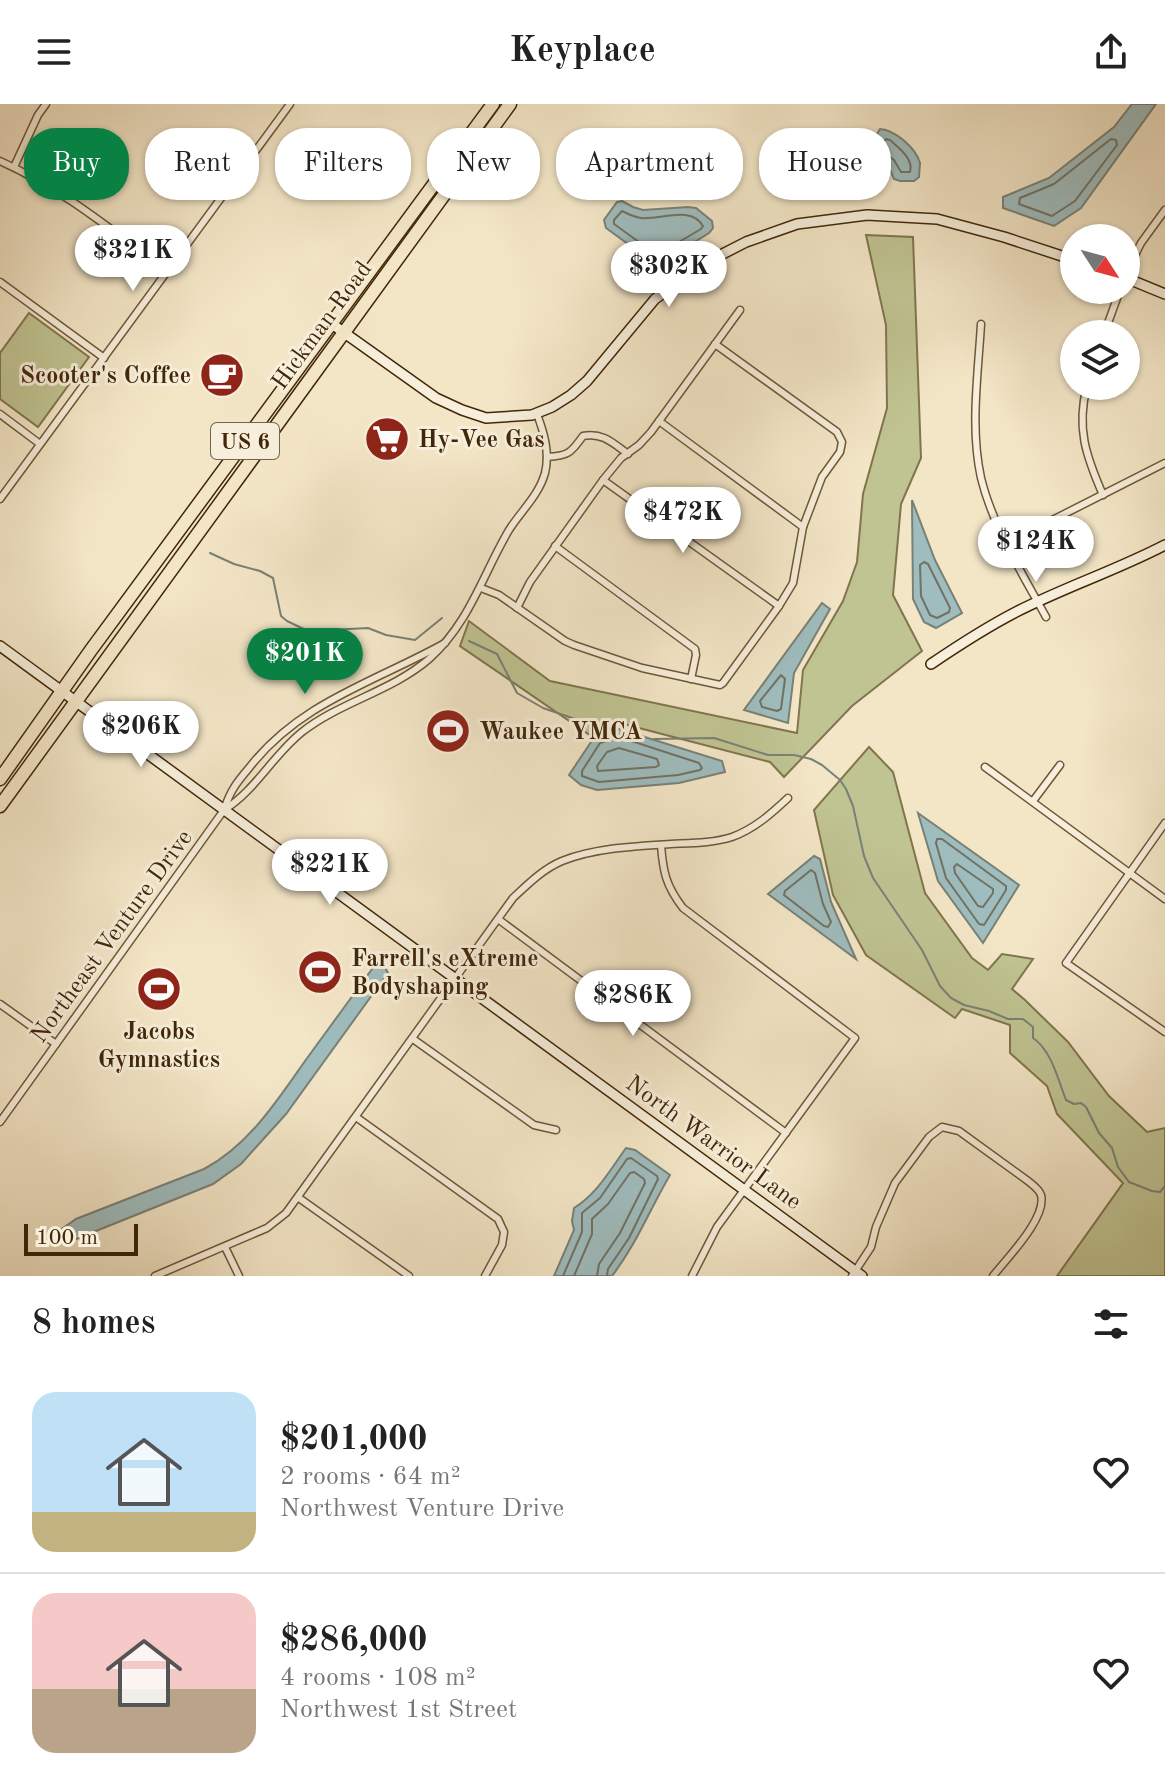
<!DOCTYPE html>
<html lang="en">
<head>
<meta charset="utf-8">
<style>
	:root { --surface:#fff; --page:#f2f2f2; --text:#222; --muted:#767676; --line:#e0e0e0; --accent:#0b8043 }
	body { margin:0; font-family:"Old Standard TT",serif; background:var(--page); color:var(--text); height:100vh; display:flex; flex-direction:column; font-size:30px; white-space:nowrap }
	* { box-sizing:border-box; margin:0 }
	p { font-size:26px; color:var(--muted) }
	.icon { flex:none; width:44px; height:44px; fill:none; stroke:currentColor; stroke-width:2; stroke-linecap:round; stroke-linejoin:round }
	.map { position:relative; height:1172px; overflow:hidden }
	.side { display:flex; flex-direction:column; background:var(--surface); flex:1 }
	.side>* { flex:none }
	.hud { position:absolute; left:24px; top:24px; width:1118px; height:72px; display:flex; gap:16px }
	.needle { width:52px; rotate:126deg }
	.buttons { position:absolute; left:1060px; top:120px; display:grid; gap:16px }
	.buttons a { display:grid; place-items:center; width:80px; height:80px; border-radius:50%; background:var(--surface); box-shadow:0 2px 6px #0004; font-size:40px }
	.scale { position:absolute; left:24px; bottom:20px; width:114px; box-sizing:border-box; padding-left:8px; border:4px solid #412709; border-top:0; font-size:22px; line-height:28px; white-space:nowrap; color:#412709; -webkit-text-stroke:6px #f7efdb; paint-order:stroke }
	.price { position:absolute; translate:-50% -68px; padding:0 18px; border-radius:28px; background:#fff; color:#222; font-size:26px; line-height:52px; filter:drop-shadow(0 2px 4px #0008) }
	.price::after { content:''; position:absolute; left:50%; top:48px; width:24px; height:18px; margin-left:-12px; background:inherit; clip-path:polygon(0 0,100% 0,50% 100%) }
	.price.current { background:var(--accent); color:#fff }
	ul { padding:0; list-style:none }
	li { display:flex; align-items:center; gap:24px; height:200px; padding:0 32px }
	li+li { border-top:2px solid var(--line) }
	li span { display:grid; place-items:center; flex:none; width:224px; height:160px; border-radius:24px; color:#555 }
	li>.icon { margin-inline-start:auto }
	span .icon { width:96px; height:96px; fill:#fffc; stroke-width:1 }
	li b { font-size:34px }
	h2 { display:flex; justify-content:space-between; align-items:center; height:96px; padding:0 32px; font-size:34px }
	.tag { padding:0 28px; border-radius:32px; background:var(--surface); box-shadow:0 2px 6px #0004; font-size:28px; line-height:72px }
	.tag.current { background:var(--accent); color:#fff }
	header { display:flex; justify-content:space-between; align-items:center; height:104px; padding:0 32px; background:var(--surface); font-size:36px; font-weight:600 }
	.map>svg:first-child { display:block }
	.green { fill:#c0c392; stroke:#80754e; stroke-width:2 }
	.water { fill:#9fbdbf; stroke:#798176; stroke-width:2 }
	.lines { fill:none; stroke-linecap:round; stroke-linejoin:round }
	.shore { stroke:#707264; stroke-width:2 }
	.stream { stroke:#798176; stroke-width:2 }
	.street-casing { stroke:#6e5738; stroke-width:9 }
	.secondary-casing { stroke:#412709; stroke-width:12 }
	.highway-casing { stroke:#412709; stroke-width:15 }
	.street { stroke:#f7efdb; stroke-width:6 }
	.secondary { stroke:#f7efdb; stroke-width:9 }
	.highway { stroke:#f3e6c7; stroke-width:12 }
	.labels { text-anchor:middle; stroke-width:6; stroke-linejoin:round; paint-order:stroke }
	.shield { fill:#f7efdb; stroke:#786348; stroke-width:2 }
	.shield-label { font-size:22px; font-weight:bold; fill:#412709 }
	.street-label { font-size:24px; fill:#412709; stroke:#f7efdb }
	.poi-label { font-size:24px; font-weight:bold; fill:#412709; stroke:#f7efdb; text-anchor:start }
</style>
</head>
<body>
<header><svg class="icon" aria-label="menu" viewBox="0 0 24 24"><path d="M4 6h16M4 12h16M4 18h16"/></svg>Keyplace<svg class="icon" aria-label="share" viewBox="0 0 24 24"><path d="M12 15V3M7 8l5-5 5 5M5 13v7h14v-7"/></svg></header>
<div class="map">
<svg width="1165" height="1172" viewBox="0 0 1165 1172">
	<rect width="100%" height="100%" fill="#f3e6c7"/>
	<filter id="stains"><feTurbulence type="fractalNoise" baseFrequency=".0025" numOctaves="4"/><feColorMatrix values="0 0 0 0 .2 0 0 0 0 .09 0 0 0 0 .02 0 0 0 .5 -.17"/></filter>
	<radialGradient id="worn" r=".72"><stop offset=".6" stop-color="#630" stop-opacity="0"/><stop offset="1" stop-color="#630" stop-opacity=".3"/></radialGradient>
	<g class="green">
		<path d="M866,131l47,2 8,221 -20,46 -8,91 29,56 -70,55 -68,71 -14,-15 -162,-42 -14,18 -134,-92 9,-25 81,60 247,52 6,-63 40,-69 14,-39 6,-68 24,-86 -1,-83z"/>
		<path d="M29,209l60,44 -51,70 -38,-28v-46z"/>
		<path d="M869,643l24,25 32,121 47,65 16,12 14,-16 31,5 -21,30 13,11 43,42 41,54 38,36 18,-4v148h-108l66,-93 -66,-69 -10,-28 -37,-33v-28l-48,-16 -7,9 -89,-63 -33,-60 -19,-85z"/>
	</g>
	<g class="water">
		<path d="M1132,0h24l-75,104 -27,18 -51,-18v-11l46,-19 65,-51z"/>
		<path d="M880,25c15,1 36,19 40,34 0,1 -1,13 -1,14l-5,4h-14l-6,-2 -6,-14 -8,-5 -6,-21z"/>
		<path d="M622,97l11,6 10,3 45,-3 8,1 16,13 1,7 -4,5 -48,30h-7l-48,-35 -2,-8 13,-18z"/>
		<path d="M912,396l23,60 27,53 -26,15 -12,-6 -11,-23z"/>
		<path d="M822,499l8,6 -36,64 -6,50 -44,-13z"/>
		<path d="M619,625l103,32 3,11 -46,11 -82,7 -16,-5 -12,-10 26,-39z"/>
		<path d="M918,709l101,72 -36,58 -45,-62z"/>
		<path d="M814,752l6,3 11,43 25,57 -88,-65z"/>
		<path d="M378,859l5,1 5,9 -102,141 -45,50 -28,20 -137,55c-9,3 -17,3 -17,-8l17,-12 128,-50c44,-23 73,-68 101,-108 23,-32 47,-64 70,-96z"/>
		<path d="M626,1044l9,2 35,25c-20,34 -34,70 -58,101h-58l20,-46 -2,-9 2,-13c23,-14 36,-38 52,-60z"/>
	</g>
	<g class="lines">
		<g class="shore">
			<path d="M886,35l4,1c9,8 24,19 20,32h-9l-7,-12 -8,-6 -3,-11z"/>
			<path d="M1111,35l5,1 1,5 -42,56 -23,15 -33,-12 1,-6 34,-14z"/>
			<path d="M622,107c6,3 12,6 19,7 20,2 50,-13 62,8l-2,3 -44,26 -43,-31v-4z"/>
			<path d="M924,458l4,2 22,44 -1,4 -12,6 -7,-3 -9,-19 -1,-31z"/>
			<path d="M781,571l4,4 -4,30 -4,2 -15,-4 -2,-6z"/>
			<path d="M619,633l80,26 3,5 -2,2 -22,5 -79,7 -17,-6v-5l18,-28z"/>
			<path d="M619,644l38,11 2,6 -3,2 -58,4 -1,-5 10,-14z"/>
			<path d="M937,735h5l64,47v4l-22,35 -5,-1 -33,-46 -10,-35z"/>
			<path d="M957,760l36,25v4l-10,14 -5,-1 -23,-33 -1,-6z"/>
			<path d="M811,766l4,3 8,31 8,18 -3,5 -4,-1 -40,-31 1,-4z"/>
			<path d="M563,1172l19,-44v-19l18,-15 27,-39 4,-1 26,18 1,3 -29,59 -21,31 -1,7"/>
			<path d="M574,1172l18,-42v-15l16,-15 22,-31 4,-1 10,7 1,4 -25,50 -21,31 -2,12"/>
		</g>
		<g class="stream">
			<path d="M210,449l24,11 26,7 13,7 8,38 6,5 25,12 18,-3 38,-2 18,7 29,5 27,-22"/>
			<path d="M469,537l28,13 20,39 26,15 32,11 18,3 20,9"/>
			<path d="M654,635l60,-1 54,17h26l17,4 11,6 18,15 6,9 7,17 11,50 9,22 49,72 18,36 11,12 13,7 25,6 19,8h15l10,8v11c19,13 25,42 33,62l8,4 7,-1 5,4 13,26 13,15 6,19 11,15 23,9 8,1 5,-6"/>
		</g>
		<g class="street-casing">
			<g id="street">
				<path d="M0,57c61,27 114,71 167,110"/>
				<path d="M14,63l24,-52 8,-11"/>
				<path d="M1126,169l15,-30 24,-33"/>
				<path d="M0,178l104,76"/>
				<path d="M981,220c-3,51 -11,104 0,154 12,49 41,95 65,139"/>
				<path d="M1104,230l16,-44"/>
				<path d="M1087,282c-11,42 -1,70 16,109"/>
				<path d="M0,310l40,30"/>
				<path d="M659,317l144,106"/>
				<path d="M547,353c21,-1 24,-4 36,-21 19,-4 30,7 45,18"/>
				<path d="M603,376l176,126"/>
				<path d="M0,395l290,-395"/>
				<path d="M1007,439l158,-80"/>
				<path d="M555,442l140,103 1,6 -5,24"/>
				<path d="M481,484l18,7 66,46 9,4 68,23 78,17 3,-2 56,-77 14,-23 10,-56 19,-50 18,-25 2,-10 -5,-10 -122,-88"/>
				<path d="M517,504l13,-26 73,-102 18,-22 18,-13 12,-13 89,-122"/>
				<path d="M985,663l180,132"/>
				<path d="M1033,697l27,-36"/>
				<path d="M224,706c31,-19 49,-55 78,-78 38,-30 90,-41 127,-73 40,-35 54,-85 80,-129 12,-19 30,-35 36,-57 5,-21 -1,-40 -8,-59"/>
				<path d="M1165,719l-99,140 99,69"/>
				<path d="M661,741c2,27 5,41 22,63l172,130 -138,189 -25,49"/>
				<path d="M498,815l288,214"/>
				<path d="M0,900l56,40"/>
				<path d="M413,935l121,86 22,5"/>
				<path d="M356,1013l142,102 6,13 -2,13 -17,31"/>
				<path d="M0,1018l224,-312c6,-19 13,-28 25,-42 51,-66 126,-86 196,-125"/>
				<path d="M299,1094l110,78"/>
				<path d="M225,1143l14,29"/>
				<path d="M155,1172l112,-48 19,-15 227,-315c15,-14 30,-29 49,-37 33,-13 74,-15 109,-17 21,-1 42,-1 61,-7 22,-8 39,-23 56,-39"/>
				<path d="M852,1172l19,-29 5,-20 19,-44 34,-46 13,-10 17,4 69,50c5,4 11,8 13,14 6,23 -34,63 -48,81"/>
			</g>
		</g>
		<g class="secondary-casing">
			<g id="secondary">
				<path d="M1126,174l39,16"/>
				<path d="M332,220l104,74 26,12 24,8 46,-3 20,-8 19,-12 16,-14 68,-82 48,-35 43,-22 51,-18 70,-9 70,4 67,18 70,23"/>
				<path d="M0,542l862,630"/>
				<path d="M931,560c28,-19 56,-37 85,-52 49,-25 101,-42 149,-67"/>
			</g>
		</g>
		<g class="highway-casing">
			<g id="highway">
				<path d="M0,675l91,-129 402,-546"/>
				<path d="M0,702l510,-702"/>
			</g>
		</g>
		<use href="#street" class="street"/>
		<use href="#secondary" class="secondary"/>
		<use href="#highway" class="highway"/>
	</g>
	<defs>
		<g id="cafe-disc" transform="scale(2.3)"><circle r="9.5" fill="#8f2418" stroke="#f7efdb"/><path d="M-5.5-4.5H6V0H3Q3 3.5 0 3.5H-2.5Q-5.5 3.5-5.5 0ZM3-3.2v2h1.7v-2ZM-6 4.5H4V6H-6Z" fill="#fff"/></g>
		<g id="supermarket-disc" transform="scale(2.3)"><circle r="9.5" fill="#8f2418" stroke="#f7efdb"/><path d="M-6-5.5h2.5l.6 2H6L4.5 2H-2.5L-4.4-4H-6ZM-1.5 3.2a1.3 1.3 0 1 0 .1 0ZM3 3.2a1.3 1.3 0 1 0 .1 0Z" fill="#fff"/></g>
		<g id="stadium-disc" transform="scale(2.3)"><circle r="9.5" fill="#8f2418" stroke="#f7efdb"/><path d="M0-5a6.5 5 0 1 0 0 10a6.5 5 0 1 0 0-10ZM-3.5-1.8h7v3.6h-7Z" fill="#fff"/></g>
	</defs>
	<g fill-rule="evenodd">
		<use href="#cafe-disc" x="222" y="271"/>
		<use href="#supermarket-disc" x="387" y="335"/>
		<use href="#stadium-disc" x="448" y="627"/>
		<use href="#stadium-disc" x="320" y="868"/>
		<use href="#stadium-disc" x="159" y="885"/>
	</g>
	<g class="labels">
		<rect class="shield" x="211" y="319" width="68" height="36" rx="6"/>
		<g class="shield-label">
			<text x="245" y="345">US 6</text>
		</g>
		<g class="street-label">
			<text transform="translate(321 221) rotate(-54)" y="8">Hickman Road</text>
			<text transform="translate(111 832) rotate(-54)" y="8">Northeast Venture Drive</text>
			<text transform="translate(714 1038) rotate(36)" y="8">North Warrior Lane</text>
		</g>
		<g class="poi-label">
			<text x="191" y="279" text-anchor="end">Scooter's Coffee</text>
			<text x="418" y="343">Hy-Vee Gas</text>
			<text x="479" y="635">Waukee YMCA</text>
			<text x="351" y="862">Farrell's eXtreme<tspan x="351" dy="28">Bodyshaping</tspan></text>
			<text x="159" y="935" text-anchor="middle">Jacobs<tspan x="159" dy="28">Gymnastics</tspan></text>
		</g>
	</g>
	<rect width="100%" height="100%" filter="url(#stains)"/>
	<rect width="100%" height="100%" fill="url(#worn)"/>
</svg>
<div class="buttons">
<a><svg class="needle" viewBox="-14 -14 28 28"><path d="M0-13l5 13h-10z" fill="#e53935"/><path d="M0 13l5-13h-10z" fill="#767676"/></svg></a>
<a><svg class="icon" aria-label="layers" viewBox="0 0 24 24"><path d="M12 4l9 5-9 5-9-5zM3 14l9 5 9-5"/></svg></a>
</div>
<div class="scale">100 m</div>
<b class="price" style="left:133px;top:189px">$321K</b>
<b class="price" style="left:669px;top:205px">$302K</b>
<b class="price" style="left:683px;top:451px">$472K</b>
<b class="price" style="left:1036px;top:480px">$124K</b>
<b class="price current" style="left:305px;top:592px">$201K</b>
<b class="price" style="left:141px;top:665px">$206K</b>
<b class="price" style="left:330px;top:803px">$221K</b>
<b class="price" style="left:633px;top:934px">$286K</b>
<div class="hud">
<a class="tag current">Buy</a>
<a class="tag">Rent</a>
<a class="tag">Filters</a>
<a class="tag">New</a>
<a class="tag">Apartment</a>
<a class="tag">House</a>
</div>
</div>
<section class="side">
<h2>8 homes<svg class="icon" aria-label="filters" viewBox="0 0 24 24"><path d="M4 7h16M4 17h16"/><circle cx="9" cy="7" r="2"/><circle cx="15" cy="17" r="2"/></svg></h2>
<ul>
<li><span style="background:linear-gradient(#bfe0f5 75%,#c2b280 0)"><svg class="icon" aria-label="home" viewBox="0 0 24 24"><path d="M3 11l9-7 9 7M6 9v11h12V9"/></svg></span><div><b>$201,000</b><p>2 rooms · 64 m²</p><p>Northwest Venture Drive</p></div><svg class="icon" aria-label="heart" viewBox="0 0 24 24"><path d="M12 20l-8-8c-3-5 5-10 8-4 3-6 11-1 8 4z"/></svg></li>
<li><span style="background:linear-gradient(#f6c9c9 60%,#b9a48a 0)"><svg class="icon" aria-label="home" viewBox="0 0 24 24"><path d="M3 11l9-7 9 7M6 9v11h12V9"/></svg></span><div><b>$286,000</b><p>4 rooms · 108 m²</p><p>Northwest 1st Street</p></div><svg class="icon" aria-label="heart" viewBox="0 0 24 24"><path d="M12 20l-8-8c-3-5 5-10 8-4 3-6 11-1 8 4z"/></svg></li>
</ul>
</section>
</body>
</html>
